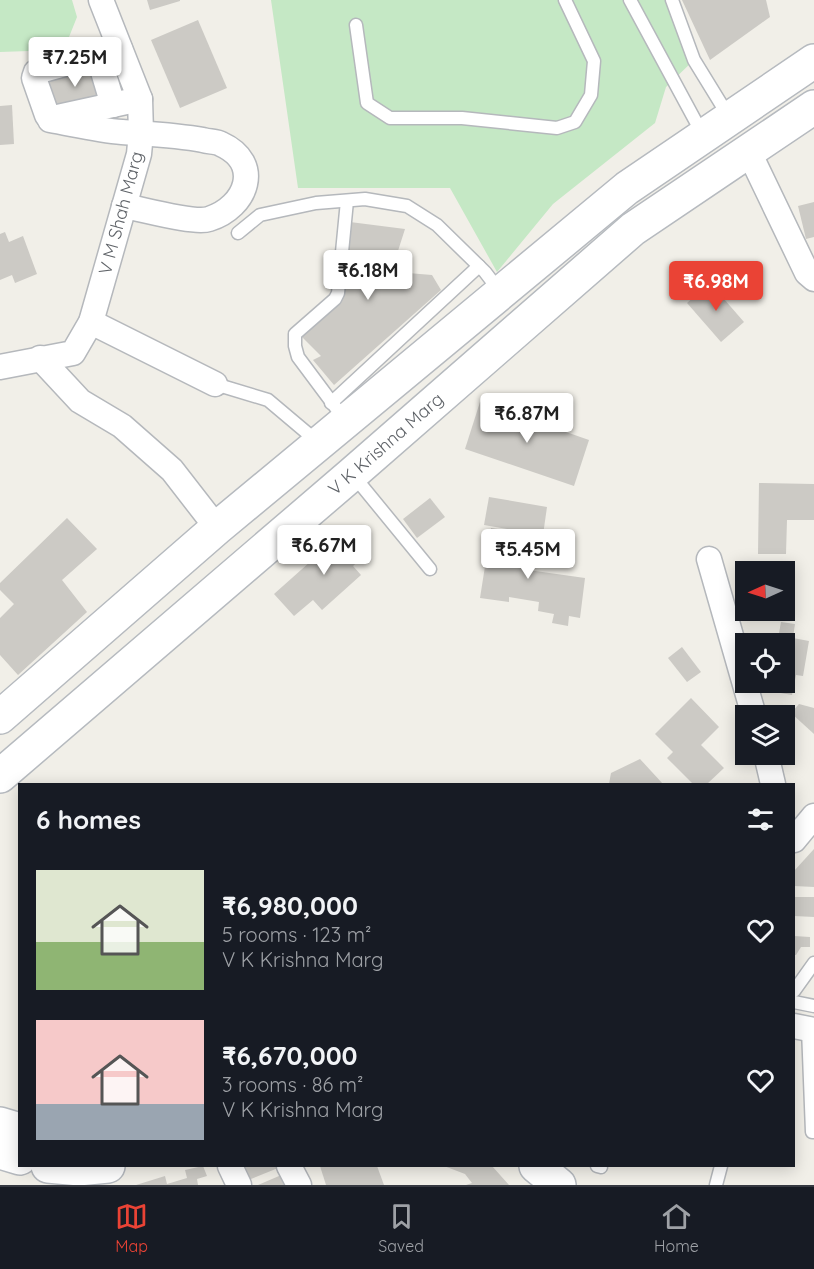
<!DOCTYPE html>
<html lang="en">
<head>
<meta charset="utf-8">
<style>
	:root { --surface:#171b24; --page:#20242c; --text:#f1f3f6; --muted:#9ea1a6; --line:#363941; --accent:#ea4335 }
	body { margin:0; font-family:Quicksand,sans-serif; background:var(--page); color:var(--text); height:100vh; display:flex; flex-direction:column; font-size:22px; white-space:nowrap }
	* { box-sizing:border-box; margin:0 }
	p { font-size:20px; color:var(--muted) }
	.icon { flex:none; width:33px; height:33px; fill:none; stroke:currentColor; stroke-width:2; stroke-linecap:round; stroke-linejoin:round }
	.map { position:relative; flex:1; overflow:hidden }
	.side { position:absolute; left:18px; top:783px; width:777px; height:384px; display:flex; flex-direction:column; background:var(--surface); border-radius:0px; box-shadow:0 3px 15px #0003 }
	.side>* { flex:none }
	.needle { width:39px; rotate:267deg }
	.buttons { position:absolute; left:735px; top:561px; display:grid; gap:12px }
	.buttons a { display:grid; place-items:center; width:60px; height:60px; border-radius:0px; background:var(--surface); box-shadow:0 3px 15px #0003; font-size:30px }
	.price { position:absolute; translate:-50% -51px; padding:0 14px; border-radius:6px; background:#fff; color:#222; font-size:20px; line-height:39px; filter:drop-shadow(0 2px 3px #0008) }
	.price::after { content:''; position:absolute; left:50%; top:36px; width:18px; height:14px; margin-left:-9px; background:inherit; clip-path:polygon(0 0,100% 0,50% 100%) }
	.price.current { background:var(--accent); color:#fff }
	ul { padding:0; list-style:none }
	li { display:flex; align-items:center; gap:18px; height:150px; padding:0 18px }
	li span { display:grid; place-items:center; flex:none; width:168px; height:120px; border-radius:0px; color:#555 }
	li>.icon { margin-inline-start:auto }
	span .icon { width:72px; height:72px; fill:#fffc; stroke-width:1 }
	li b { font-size:26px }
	h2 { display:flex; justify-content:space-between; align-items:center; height:72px; padding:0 18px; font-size:26px }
	.menu { display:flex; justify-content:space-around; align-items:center; height:84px; border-top:2px solid var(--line); background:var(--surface); font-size:16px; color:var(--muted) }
	.menu a { display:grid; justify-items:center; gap:3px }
	.menu .current { color:var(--accent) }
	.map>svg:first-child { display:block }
	.green { fill:#c5e8c5 }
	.building { fill:#cccac5 }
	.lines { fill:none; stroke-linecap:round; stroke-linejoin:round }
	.lane-casing { stroke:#b5b8bc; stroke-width:15 }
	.street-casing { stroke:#b5b8bc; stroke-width:27 }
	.secondary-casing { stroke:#b6babf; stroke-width:36 }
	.lane { stroke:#fff; stroke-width:12 }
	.street { stroke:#fff; stroke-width:24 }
	.secondary { stroke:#fff; stroke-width:33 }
	.labels { text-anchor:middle; stroke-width:5; stroke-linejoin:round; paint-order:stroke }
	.street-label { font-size:18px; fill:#5f6368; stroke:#fff }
</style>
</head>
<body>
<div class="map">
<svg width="814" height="1185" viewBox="0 0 814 1185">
	<rect width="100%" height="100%" fill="#f1efe8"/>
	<g class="green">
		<path d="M0,0h72l5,17 -8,20 -27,6 -13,8 -29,1z"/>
		<path d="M271,0h397l26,60 -28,27 -11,36 -102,81 -56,68 -47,-84h-152z"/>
	</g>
	<g class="building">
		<path d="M147,0h33v1l-30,9z"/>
		<path d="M682,0h84l4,17 -60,43z"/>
		<path d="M198,20l29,68 -47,20 -29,-68z"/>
		<path d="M96,61l13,43 -56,11 -12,-41z"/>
		<path d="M12,105l2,39 -14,1v-39z"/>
		<path d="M814,202v35l-8,2 -8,-33z"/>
		<path d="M350,222l55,7 -8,25 11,19 24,2 9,15 -107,95 -21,-25 8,-4 -20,-20 40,-37z"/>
		<path d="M5,232l4,10 14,-6 14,38 -22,9 -3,-8 -12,5v-46z"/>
		<path d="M710,283l34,39 -23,20 -34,-39z"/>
		<path d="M480,402l109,38 -15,46 -109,-37z"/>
		<path d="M759,483l55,1v36h-27l-1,34h-28z"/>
		<path d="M489,497l58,10 -4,28 -59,-10z"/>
		<path d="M430,498l15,19 -28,21 -14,-19z"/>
		<path d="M67,518l30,31 -35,31 25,32 -69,63 -18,-20v-37l14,-14 -14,-14v-7z"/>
		<path d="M491,528l35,5 -5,36 64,9 -5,40 -11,-2 -1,10 -16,-3 2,-9 -16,-3 1,-9 -30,-5v5l-29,-4z"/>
		<path d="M347,529l20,24 -14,13 8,9 -39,35 -9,-10 -19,16 -20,-22z"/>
		<path d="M781,622l14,2 -2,14 16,3 -6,35 -7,-1 -4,20 -23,-4 1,-9h14v-38h-7z"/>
		<path d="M682,647l19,25 -14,10 -19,-24z"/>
		<path d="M691,698l28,29 -18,18 23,23 -17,16h-14l-26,-26 6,-6 -18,-18z"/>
		<path d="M799,704l15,4v26l-23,-21z"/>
		<path d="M640,759l23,25h-54l2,-11z"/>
		<path d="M814,849v38l-20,-1v-15z"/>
		<path d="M794,897h20v20l-20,-1z"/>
		<path d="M794,936l16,1v10h-9l-5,8h-2z"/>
		<path d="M203,1166l4,10 -10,3 1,6h-62l29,-9 2,8 20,-6 -2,-8z"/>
		<path d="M232,1166h51l-42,17z"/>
		<path d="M320,1166h57l7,19h-58z"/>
		<path d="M444,1166h48l17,19h-43l6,-2 -7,-9z"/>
		<path d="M286,1173l5,12h-33z"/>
	</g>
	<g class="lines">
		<g class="lane-casing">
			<g id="lane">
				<path d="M630,0l73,135"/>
				<path d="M672,0l22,60 35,57"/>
				<path d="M356,25l11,78 23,15h72l95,10 18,-6 16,-27 3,-34 -29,-61"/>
				<path d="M238,233l22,-18 56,-12 49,-4 42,7 30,19 48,47 16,21"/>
				<path d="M215,384l53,16 51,43"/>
				<path d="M331,403l148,-137"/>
				<path d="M345,420l-47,-63 -3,-11v-12l40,-35 3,-6 9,-92"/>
				<path d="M353,475l77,94"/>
				<path d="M794,991l20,-28"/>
				<path d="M794,1002l20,4"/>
				<path d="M808,1029l4,103h2"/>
				<path d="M597,1166l4,1"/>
				<path d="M716,1185l5,-19"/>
			</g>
		</g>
		<g class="street-casing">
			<g id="street">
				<path d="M120,49l-84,23 -2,6 13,37 6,3 87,-19"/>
				<path d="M98,55l15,50"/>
				<path d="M50,120c23,4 48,10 72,12 27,2 54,3 81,8 6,2 13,1 18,4 42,19 26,63 -12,75 -15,5 -67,-10 -85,-13"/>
				<path d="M748,150l59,123 7,6"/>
				<path d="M91,322l124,62"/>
				<path d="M40,358l40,43 42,25 50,44 45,58"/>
				<path d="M0,367l73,-14 18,-31 48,-168 2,-21 -1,-34 -39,-99"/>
				<path d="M709,559l45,157"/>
				<path d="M766,754l7,30"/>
				<path d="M794,840l20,-24"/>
				<path d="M794,1026l20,4"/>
				<path d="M230,1166l9,19"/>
				<path d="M289,1166l10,19"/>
			</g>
		</g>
		<g class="secondary-casing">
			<g id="secondary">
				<path d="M0,717l217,-189 410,-340 187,-127"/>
				<path d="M0,776l352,-302 281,-245 181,-122"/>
				<path d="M0,1124l20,6"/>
				<path d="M0,1152l20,6"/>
				<path d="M48,1166l31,3 29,-3"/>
				<path d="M536,1166l23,19"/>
			</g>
		</g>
		<use href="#lane" class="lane"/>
		<use href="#street" class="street"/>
		<use href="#secondary" class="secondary"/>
	</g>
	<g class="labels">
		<g class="street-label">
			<text transform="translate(121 213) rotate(-75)" y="6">V M Shah Marg</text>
			<text transform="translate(386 444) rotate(-41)" y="6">V K Krishna Marg</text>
		</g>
	</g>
</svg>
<div class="buttons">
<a><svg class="needle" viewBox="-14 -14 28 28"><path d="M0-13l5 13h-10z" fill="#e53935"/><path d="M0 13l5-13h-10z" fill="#9ea1a6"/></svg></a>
<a><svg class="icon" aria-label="locate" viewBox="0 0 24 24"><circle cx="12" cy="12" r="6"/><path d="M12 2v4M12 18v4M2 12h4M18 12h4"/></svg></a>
<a><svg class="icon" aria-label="layers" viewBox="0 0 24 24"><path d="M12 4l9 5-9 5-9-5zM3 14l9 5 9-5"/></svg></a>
</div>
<b class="price" style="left:75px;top:88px">₹7.25M</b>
<b class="price" style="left:368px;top:301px">₹6.18M</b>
<b class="price current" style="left:716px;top:312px">₹6.98M</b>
<b class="price" style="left:527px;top:444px">₹6.87M</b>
<b class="price" style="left:324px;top:576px">₹6.67M</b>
<b class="price" style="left:528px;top:580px">₹5.45M</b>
<section class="side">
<h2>6 homes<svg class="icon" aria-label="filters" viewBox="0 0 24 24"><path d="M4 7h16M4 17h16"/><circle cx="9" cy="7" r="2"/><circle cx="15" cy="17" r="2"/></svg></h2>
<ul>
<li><span style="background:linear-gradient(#dfe7d0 60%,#8fb573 0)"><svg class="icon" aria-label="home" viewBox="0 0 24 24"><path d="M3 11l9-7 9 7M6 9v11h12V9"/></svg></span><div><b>₹6,980,000</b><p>5 rooms · 123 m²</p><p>V K Krishna Marg</p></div><svg class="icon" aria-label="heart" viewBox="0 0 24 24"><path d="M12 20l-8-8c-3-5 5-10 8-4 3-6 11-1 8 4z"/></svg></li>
<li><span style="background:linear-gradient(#f6c9c9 70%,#9aa5b1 0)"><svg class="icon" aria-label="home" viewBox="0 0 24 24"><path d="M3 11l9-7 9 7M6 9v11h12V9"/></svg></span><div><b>₹6,670,000</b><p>3 rooms · 86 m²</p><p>V K Krishna Marg</p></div><svg class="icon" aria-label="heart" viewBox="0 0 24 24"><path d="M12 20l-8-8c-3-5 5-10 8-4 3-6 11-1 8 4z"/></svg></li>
</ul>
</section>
</div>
<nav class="menu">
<a class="current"><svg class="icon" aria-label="map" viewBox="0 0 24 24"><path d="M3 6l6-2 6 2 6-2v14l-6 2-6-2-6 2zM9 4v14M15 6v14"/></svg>Map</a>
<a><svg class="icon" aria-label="saved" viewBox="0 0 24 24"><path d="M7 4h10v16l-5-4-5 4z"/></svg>Saved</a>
<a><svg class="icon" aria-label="home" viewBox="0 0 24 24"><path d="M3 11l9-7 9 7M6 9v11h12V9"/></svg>Home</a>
</nav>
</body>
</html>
